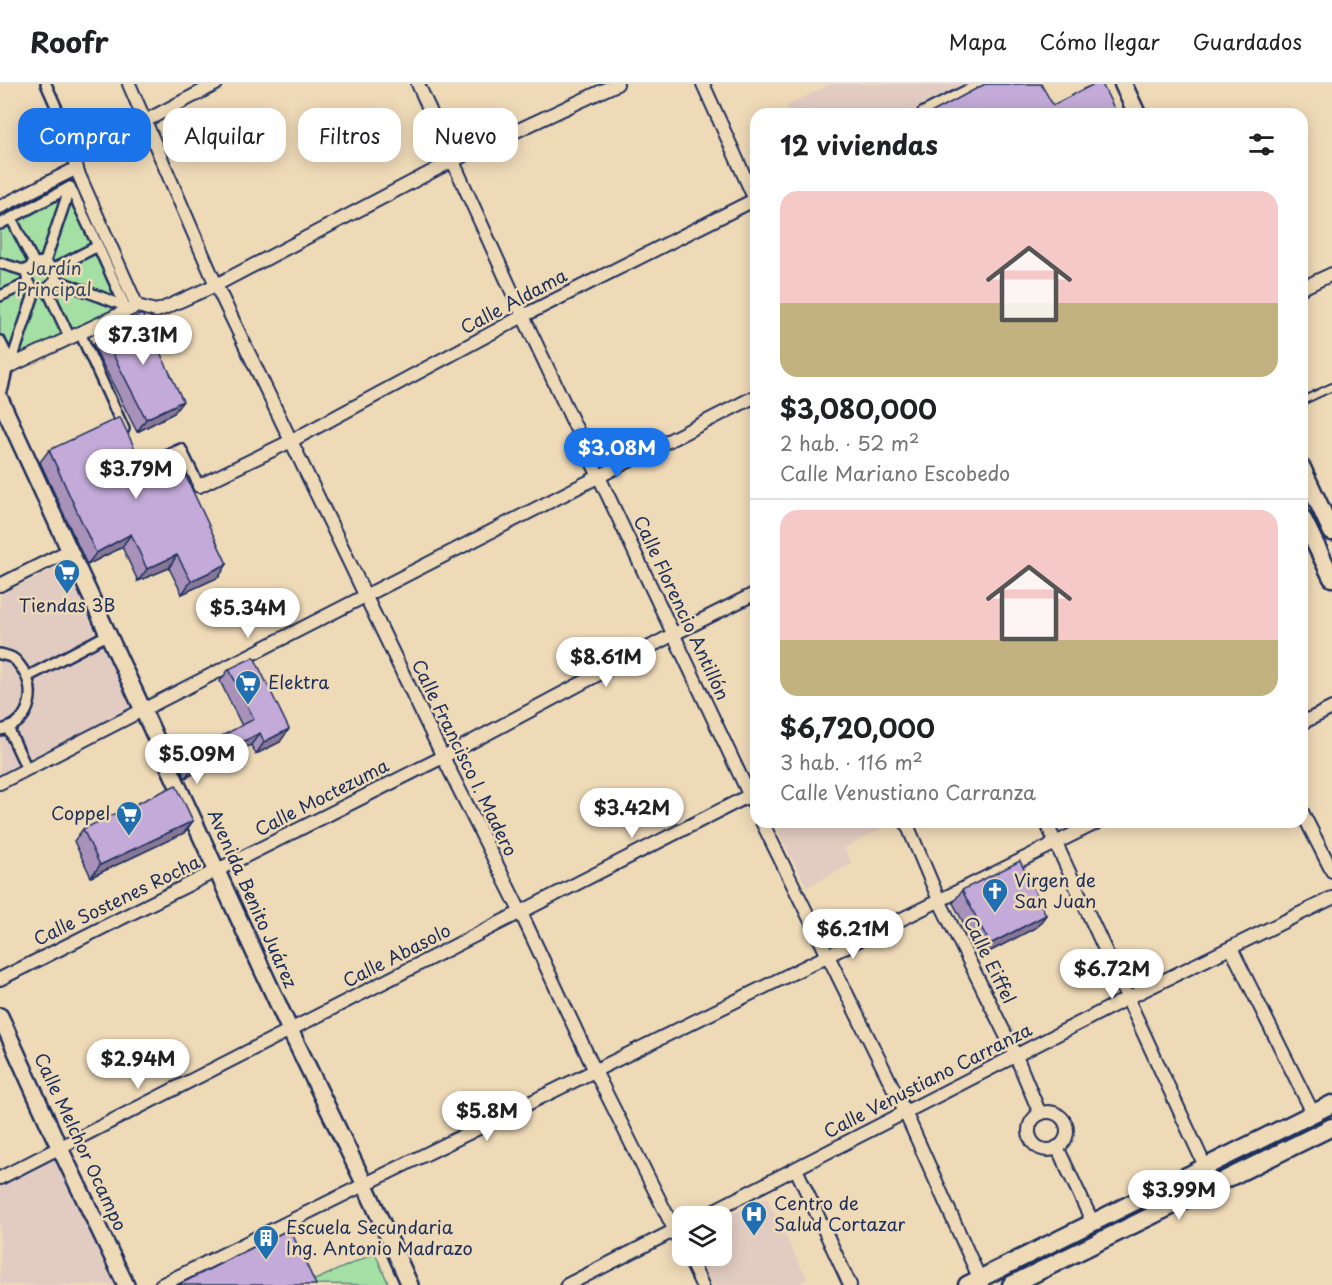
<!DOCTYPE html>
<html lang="es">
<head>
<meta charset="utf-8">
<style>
	:root { --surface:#fff; --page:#f6f6f6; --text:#202124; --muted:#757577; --line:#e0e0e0; --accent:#1a73e8 }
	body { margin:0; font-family:"Playpen Sans",sans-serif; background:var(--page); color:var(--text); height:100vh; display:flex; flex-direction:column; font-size:22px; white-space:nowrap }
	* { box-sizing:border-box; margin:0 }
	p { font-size:20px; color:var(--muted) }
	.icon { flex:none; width:33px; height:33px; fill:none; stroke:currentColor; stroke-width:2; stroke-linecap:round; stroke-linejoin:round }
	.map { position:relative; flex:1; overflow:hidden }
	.panel { position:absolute; left:750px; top:24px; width:558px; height:720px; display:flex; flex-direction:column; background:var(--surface); border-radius:18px; box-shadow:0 3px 15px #0003 }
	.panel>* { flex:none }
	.hud { position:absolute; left:18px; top:24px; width:570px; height:54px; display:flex; gap:12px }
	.tools { position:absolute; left:672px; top:1122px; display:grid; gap:12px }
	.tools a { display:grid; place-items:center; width:60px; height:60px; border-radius:12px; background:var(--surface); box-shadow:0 3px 15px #0003; font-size:30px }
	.price { position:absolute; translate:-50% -51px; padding:0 14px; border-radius:21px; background:#fff; color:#222; font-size:20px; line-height:39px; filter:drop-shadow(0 2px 3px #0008) }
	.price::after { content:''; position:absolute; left:50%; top:36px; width:18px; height:14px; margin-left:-9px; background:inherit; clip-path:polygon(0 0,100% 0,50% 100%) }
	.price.selected { background:var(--accent); color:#fff }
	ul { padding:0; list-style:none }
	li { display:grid; align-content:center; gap:12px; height:318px; padding:0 30px }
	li+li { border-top:2px solid var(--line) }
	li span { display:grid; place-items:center; height:186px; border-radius:18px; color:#555 }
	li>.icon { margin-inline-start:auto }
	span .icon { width:108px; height:108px; fill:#fffc; stroke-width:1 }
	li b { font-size:26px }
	h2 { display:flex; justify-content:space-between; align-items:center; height:72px; padding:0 30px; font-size:26px }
	.chip { padding:0 21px; border-radius:18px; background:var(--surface); box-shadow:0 3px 15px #0003; font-size:21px; line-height:54px }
	.chip.selected { background:var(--accent); color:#fff }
	header { display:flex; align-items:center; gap:36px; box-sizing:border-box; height:84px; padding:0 30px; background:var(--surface); border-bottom:2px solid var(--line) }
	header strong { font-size:28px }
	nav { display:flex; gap:33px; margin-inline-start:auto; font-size:21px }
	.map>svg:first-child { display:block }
	.built { fill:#e2ccc2 }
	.green { fill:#a4dfa4; stroke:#608781; stroke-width:1.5 }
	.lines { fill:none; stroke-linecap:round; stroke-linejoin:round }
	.service-casing { stroke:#1b2f5e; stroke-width:10 }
	.pedestrian-casing { stroke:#1b2f5e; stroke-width:14 }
	.minor-casing { stroke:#1b2f5e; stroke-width:16 }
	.tertiary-casing { stroke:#1b2f5e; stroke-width:20 }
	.secondary-casing { stroke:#1b2f5e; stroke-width:21 }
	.service { stroke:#efdab8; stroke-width:6 }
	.pedestrian { stroke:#efdab8; stroke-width:9 }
	.minor { stroke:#efdab8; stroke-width:12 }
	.tertiary { stroke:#efdab8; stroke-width:15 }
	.secondary { stroke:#efdab8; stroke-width:16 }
	.wall { fill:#a892ba; stroke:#1b2f5e; stroke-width:1.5 }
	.shaded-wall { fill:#887797; stroke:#1b2f5e; stroke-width:1.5 }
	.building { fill:#c3aad8; stroke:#1b2f5e; stroke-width:1.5 }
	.labels { text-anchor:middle; stroke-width:5; stroke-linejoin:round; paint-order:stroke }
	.park-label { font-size:18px; fill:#304968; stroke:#efdab8 }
	.street-label { font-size:18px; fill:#1b2f5e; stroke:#efdab8 }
	.poi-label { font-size:18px; fill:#1b2f5e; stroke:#efdab8; text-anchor:start }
</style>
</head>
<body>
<header>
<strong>Roofr</strong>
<nav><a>Mapa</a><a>Cómo llegar</a><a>Guardados</a></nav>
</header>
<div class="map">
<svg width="1332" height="1201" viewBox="0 0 1332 1201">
	<rect width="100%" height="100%" fill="#efdab8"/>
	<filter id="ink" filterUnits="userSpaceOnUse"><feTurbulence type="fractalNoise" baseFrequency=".0167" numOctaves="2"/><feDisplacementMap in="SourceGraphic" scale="12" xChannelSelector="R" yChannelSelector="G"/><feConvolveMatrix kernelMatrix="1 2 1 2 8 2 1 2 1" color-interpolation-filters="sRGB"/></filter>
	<g filter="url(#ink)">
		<g class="built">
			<path d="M830,0h135l-58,30h-117l-4,-8z"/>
			<path d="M66,479l68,145 -134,66v-179z"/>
			<path d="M773,738h123l-52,26 8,16 -45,23z"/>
			<path d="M55,1070l64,131h-119v-102z"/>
			<path d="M766,1113l41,82 -11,6h-89l-15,-29h30v-37z"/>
		</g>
		<g class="green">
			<path d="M70,103l55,119 -114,57 -11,-22v-117z"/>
			<path d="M375,1169l14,32 -83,-1z"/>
		</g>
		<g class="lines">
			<g class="service-casing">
				<path id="service" d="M1302,317l30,-14"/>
			</g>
			<g class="pedestrian-casing">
				<g id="pedestrian">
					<path d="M46,0l32,72"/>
					<path d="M11,134l23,45"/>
					<path d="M0,140l70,-37 28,59"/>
					<path d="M45,178l25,-75"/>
					<path d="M0,179l26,8"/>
					<path d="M56,196l-3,-11 45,-23 27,60 -69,-26 -9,9 21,45"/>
					<path d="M40,206l-5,1 -7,-8 -2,-12 8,-8 11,-1 4,3"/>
					<path d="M0,212l28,-13"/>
					<path d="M80,249l44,96"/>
					<path d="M0,257l11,22 7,-4"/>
					<path d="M11,279l24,-72"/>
					<path d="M165,372l16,-7 18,37"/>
					<path d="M0,570c4,1 10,2 14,5 3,2 6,7 9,11 15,23 6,55 -23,60"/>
					<path d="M27,593l82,-43"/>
					<path d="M8,644l19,41"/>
				</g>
			</g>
			<g class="minor-casing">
				<g id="minor">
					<path d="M129,0l87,201 227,472 78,156 74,158 87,174"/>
					<path d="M418,0l105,232 233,493"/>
					<path d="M703,0l53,118"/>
					<path d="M923,30l59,-30"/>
					<path d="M0,123l77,-39"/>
					<path d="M1302,204l30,-14"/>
					<path d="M137,222l-62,-140 3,-10 138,-72"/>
					<path d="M4,285l133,-63 19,5 6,-2 54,-24 236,-124 165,-77"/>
					<path d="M199,402l92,-45 232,-125 233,-117"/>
					<path d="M0,501l70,-35"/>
					<path d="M1302,639l30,-15"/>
					<path d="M0,699l756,-387"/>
					<path d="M1302,728l30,59"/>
					<path d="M762,738l143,290 77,172"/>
					<path d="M906,738l33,78 77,156 24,58"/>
					<path d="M1046,738l159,344"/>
					<path d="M1231,864l82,165"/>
					<path d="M0,895l443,-222 231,-123 82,-41"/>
					<circle cx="1048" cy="1047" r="19"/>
					<path d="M1057,1063l36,76"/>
					<path d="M796,1085l54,116"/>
					<path d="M0,1094l756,-386"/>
					<path d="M703,1132l425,-218 204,-100"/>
					<path d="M688,1172l14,29"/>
					<path d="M161,1201l937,-463"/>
					<path d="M567,1201l114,-58"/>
				</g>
			</g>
			<g class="tertiary-casing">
				<g id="tertiary">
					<path d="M0,278l4,7 -4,19"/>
					<path d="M0,315l290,631 75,155 45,100"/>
					<path d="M0,932l54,120 72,149"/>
				</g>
			</g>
			<g class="secondary-casing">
				<g id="secondary">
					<path d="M1123,0l14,30"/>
					<path d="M1302,384l30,64"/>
					<path d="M1302,433l30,61"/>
					<path d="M967,1201l365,-181"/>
					<path d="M1011,1201l321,-158"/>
				</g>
			</g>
			<use href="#service" class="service"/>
			<use href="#pedestrian" class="pedestrian"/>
			<use href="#minor" class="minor"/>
			<use href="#tertiary" class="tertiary"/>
			<use href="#secondary" class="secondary"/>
		</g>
		<g class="wall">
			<path d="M102,249l72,80 -37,19 -44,-87z"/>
			<path d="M49,366l94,16 76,111 -37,17 -13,-26 -31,13 -16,-34 -35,18 -47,-103z"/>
			<path d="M229,585l51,73 -24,12 -5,-9 -66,33 -5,-12 8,-12 54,-28 -22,-45z"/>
			<path d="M193,737l-9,12 -93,44 -17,-36 9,-12z"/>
			<path d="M962,806l84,25 -9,12 -56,29 -28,-53z"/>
		</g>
		<g class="shaded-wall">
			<path d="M183,317l-9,12 -37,19 9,-13z"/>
			<path d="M131,450l-9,13 -35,18 9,-12z"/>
			<path d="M177,471l-8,13 -31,13 9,-12z"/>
			<path d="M227,480l-8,13 -37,17 9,-13z"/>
			<path d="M289,645l-9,13 -24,12 8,-12z"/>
			<path d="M260,649l-9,12 -66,33 9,-12z"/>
			<path d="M193,737l-9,12 -93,44 9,-12z"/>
			<path d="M1046,831l-9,12 -56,29 9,-12z"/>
		</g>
		<g class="building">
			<path d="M985,0h56l12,21 41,-21h8l15,30h-188z"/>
			<path d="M142,230l41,87 -37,18 -44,-86z"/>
			<path d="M120,333l23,49 31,-15 53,113 -36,17 -14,-26 -30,14 -16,-35 -35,19 -47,-103z"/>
			<path d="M254,573l35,72 -25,13 -4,-9 -66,33 -6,-12 66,-35 -25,-50z"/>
			<path d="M176,701l17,36 -93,44 -17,-36z"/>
			<path d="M1020,777l26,54 -56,29 -28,-54z"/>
			<path d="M290,1145l26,56h-138z"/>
		</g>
	</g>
	<defs>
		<g id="supermarket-pin" transform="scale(1.35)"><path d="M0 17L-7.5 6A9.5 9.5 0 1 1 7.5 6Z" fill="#1f6fb2" stroke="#efdab8"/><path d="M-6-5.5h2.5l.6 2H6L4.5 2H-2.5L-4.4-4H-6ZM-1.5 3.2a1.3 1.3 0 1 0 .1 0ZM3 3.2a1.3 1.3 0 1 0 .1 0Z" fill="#fff"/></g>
		<g id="church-pin" transform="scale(1.35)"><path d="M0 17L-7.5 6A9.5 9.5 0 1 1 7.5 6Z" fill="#1f6fb2" stroke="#efdab8"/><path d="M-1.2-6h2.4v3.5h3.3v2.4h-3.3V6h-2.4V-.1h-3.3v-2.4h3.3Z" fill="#fff"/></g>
		<g id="hospital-pin" transform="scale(1.35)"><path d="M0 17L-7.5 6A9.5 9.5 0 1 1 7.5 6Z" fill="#1f6fb2" stroke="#efdab8"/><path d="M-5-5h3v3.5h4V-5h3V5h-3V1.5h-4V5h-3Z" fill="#fff"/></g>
		<g id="building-pin" transform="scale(1.35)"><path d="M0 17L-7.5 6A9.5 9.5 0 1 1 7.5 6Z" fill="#1f6fb2" stroke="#efdab8"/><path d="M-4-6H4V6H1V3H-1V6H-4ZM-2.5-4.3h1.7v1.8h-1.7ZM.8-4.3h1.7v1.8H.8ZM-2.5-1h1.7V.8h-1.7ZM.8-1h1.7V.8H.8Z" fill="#fff"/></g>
	</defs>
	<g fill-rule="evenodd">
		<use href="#supermarket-pin" x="67" y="488"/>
		<use href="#supermarket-pin" x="248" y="599"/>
		<use href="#supermarket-pin" x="129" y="730"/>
		<use href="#church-pin" x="995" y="807"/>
		<use href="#hospital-pin" x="754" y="1130"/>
		<use href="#building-pin" x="266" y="1154"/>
	</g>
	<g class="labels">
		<g class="park-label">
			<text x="54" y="191">Jardín<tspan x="54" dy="21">Principal</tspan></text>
		</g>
		<g class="street-label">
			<text transform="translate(514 218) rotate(-28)" y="6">Calle Aldama</text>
			<text transform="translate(681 524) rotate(65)" y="6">Calle Florencio Antillón</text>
			<text transform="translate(464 674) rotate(64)" y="6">Calle Francisco I. Madero</text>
			<text transform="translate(322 714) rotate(-27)" y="6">Calle Moctezuma</text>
			<text transform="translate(252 815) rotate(66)" y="6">Avenida Benito Juárez</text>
			<text transform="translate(117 817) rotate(-26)" y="6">Calle Sostenes Rocha</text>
			<text transform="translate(397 872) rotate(-27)" y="6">Calle Abasolo</text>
			<text transform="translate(989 876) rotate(64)" y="6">Calle Eiffel</text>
			<text transform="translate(928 997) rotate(-27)" y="6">Calle Venustiano Carranza</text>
			<text transform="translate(80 1058) rotate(65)" y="6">Calle Melchor Ocampo</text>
		</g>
		<g class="poi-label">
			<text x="67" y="528" text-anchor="middle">Tiendas 3B</text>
			<text x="268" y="605">Elektra</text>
			<text x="110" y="736" text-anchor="end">Coppel</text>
			<text x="1014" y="803">Virgen de<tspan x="1014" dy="21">San Juan</tspan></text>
			<text x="774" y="1126">Centro de<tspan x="774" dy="21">Salud Cortazar</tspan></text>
			<text x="286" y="1150">Escuela Secundaria<tspan x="286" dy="21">Ing. Antonio Madrazo</tspan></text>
		</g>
	</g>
</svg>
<div class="tools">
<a><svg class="icon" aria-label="layers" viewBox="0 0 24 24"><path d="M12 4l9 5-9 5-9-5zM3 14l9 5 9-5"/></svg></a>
</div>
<b class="price" style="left:143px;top:282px">$7.31M</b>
<b class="price selected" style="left:617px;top:395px">$3.08M</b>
<b class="price" style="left:136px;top:416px">$3.79M</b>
<b class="price" style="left:248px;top:555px">$5.34M</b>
<b class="price" style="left:606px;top:604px">$8.61M</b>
<b class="price" style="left:197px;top:701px">$5.09M</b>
<b class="price" style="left:632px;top:755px">$3.42M</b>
<b class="price" style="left:853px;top:876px">$6.21M</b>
<b class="price" style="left:1112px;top:916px">$6.72M</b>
<b class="price" style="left:138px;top:1006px">$2.94M</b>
<b class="price" style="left:487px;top:1058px">$5.8M</b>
<b class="price" style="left:1179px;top:1137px">$3.99M</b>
<div class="hud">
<a class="chip selected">Comprar</a>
<a class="chip">Alquilar</a>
<a class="chip">Filtros</a>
<a class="chip">Nuevo</a>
</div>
<section class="panel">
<h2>12 viviendas<svg class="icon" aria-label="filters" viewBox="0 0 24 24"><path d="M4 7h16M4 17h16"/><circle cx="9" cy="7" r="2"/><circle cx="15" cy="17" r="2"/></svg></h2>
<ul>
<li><span style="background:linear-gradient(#f6c9c9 60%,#c2b280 0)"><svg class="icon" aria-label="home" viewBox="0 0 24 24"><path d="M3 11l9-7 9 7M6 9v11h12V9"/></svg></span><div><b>$3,080,000</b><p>2 hab. · 52 m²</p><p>Calle Mariano Escobedo</p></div></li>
<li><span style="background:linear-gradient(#f6c9c9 70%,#c2b280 0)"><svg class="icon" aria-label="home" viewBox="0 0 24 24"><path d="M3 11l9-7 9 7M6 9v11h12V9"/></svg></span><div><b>$6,720,000</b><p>3 hab. · 116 m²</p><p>Calle Venustiano Carranza</p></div></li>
</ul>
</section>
</div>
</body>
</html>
